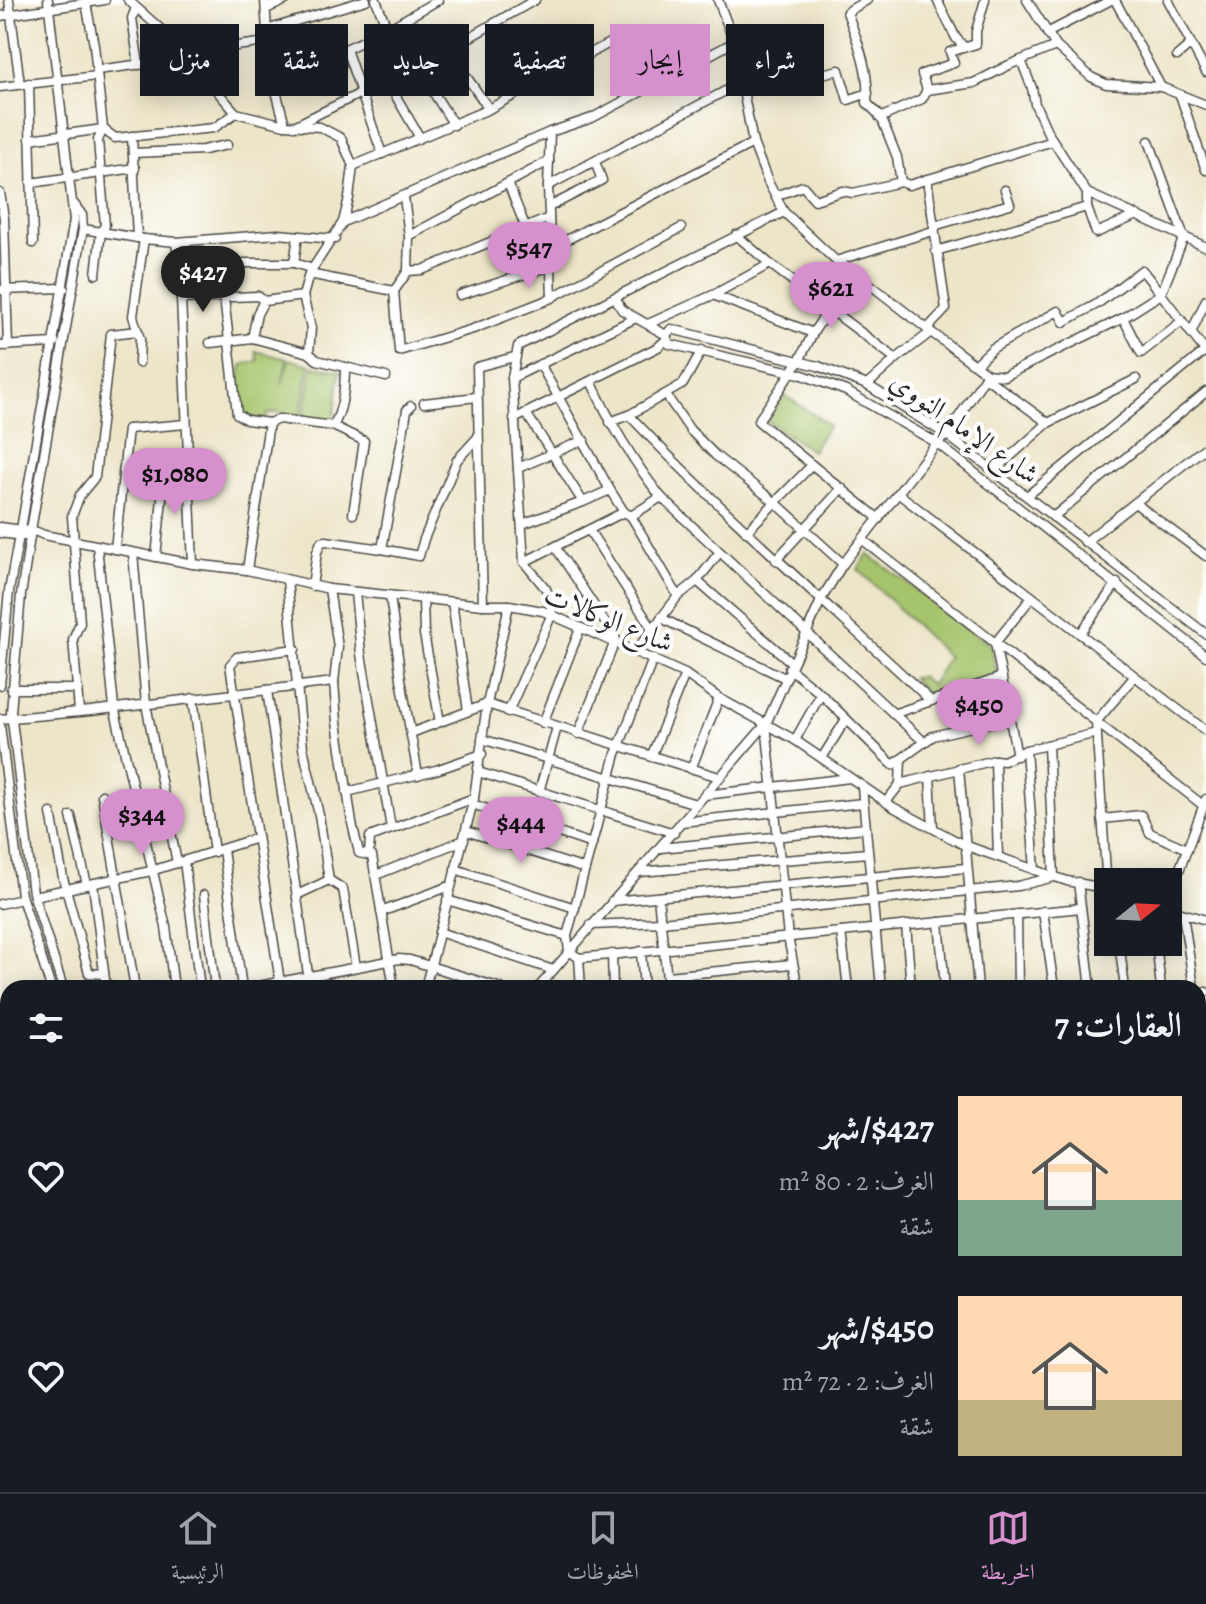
<!DOCTYPE html>
<html lang="ar">
<head>
<meta charset="utf-8">
<style>
	:root { --surface:#171b24; --page:#20242c; --text:#f1f3f6; --muted:#9ea1a6; --line:#363941; --accent:#d690ce }
	body { margin:0; font-family:Alegreya,Amiri,serif; background:var(--page); color:var(--text); direction:rtl; height:100vh; display:flex; flex-direction:column; font-size:30px; white-space:nowrap }
	* { box-sizing:border-box; margin:0 }
	p { font-size:26px; color:var(--muted) }
	.icon { flex:none; width:44px; height:44px; fill:none; stroke:currentColor; stroke-width:2; stroke-linecap:round; stroke-linejoin:round }
	.map { position:relative; flex:1; overflow:hidden; direction:ltr }
	.panel { position:absolute; left:0px; top:980px; width:1206px; height:512px; display:flex; flex-direction:column; background:var(--surface); border-radius:24px 24px 0 0; box-shadow:0 4px 20px #0003; direction:rtl }
	.panel>* { flex:none }
	.top-card { position:absolute; left:24px; top:24px; width:800px; height:72px; direction:rtl; display:flex; gap:16px }
	.needle { width:52px; rotate:72deg }
	.fabs { position:absolute; left:1094px; top:868px; display:grid; gap:16px }
	.fabs a { display:grid; place-items:center; width:88px; height:88px; border-radius:0px; background:var(--surface); box-shadow:0 4px 20px #0003; font-size:40px }
	.price { position:absolute; translate:-50% -68px; padding:0 18px; border-radius:28px; background:var(--accent); color:#111; font-size:26px; line-height:52px; filter:drop-shadow(0 2px 4px #0008) }
	.price::after { content:''; position:absolute; left:50%; top:48px; width:24px; height:18px; margin-left:-12px; background:inherit; clip-path:polygon(0 0,100% 0,50% 100%) }
	.price.active { background:#222; color:#fff }
	ul { padding:0; list-style:none }
	li { display:flex; align-items:center; gap:24px; height:200px; padding:0 24px }
	li span { display:grid; place-items:center; flex:none; width:224px; height:160px; border-radius:0px; color:#555 }
	li>.icon { margin-inline-start:auto }
	span .icon { width:96px; height:96px; fill:#fffc; stroke-width:1 }
	li b { font-size:34px }
	h2 { display:flex; justify-content:space-between; align-items:center; height:96px; padding:0 24px; font-size:34px }
	.tag { padding:0 28px; border-radius:0px; background:var(--surface); box-shadow:0 4px 20px #0003; font-size:28px; line-height:72px }
	.tag.active { background:var(--accent); color:#111 }
	.tabs { display:flex; justify-content:space-around; align-items:center; height:112px; border-top:2px solid var(--line); background:var(--surface); font-size:22px; color:var(--muted) }
	.tabs a { display:grid; justify-items:center; gap:4px }
	.tabs .active { color:var(--accent) }
	.map>svg:first-child { display:block }
	.park { fill:#a6c46c; stroke:#68784c; stroke-width:2 }
	.lines { fill:none; stroke-linecap:round; stroke-linejoin:round }
	.river { stroke:#66b3df; stroke-width:14 }
	.minor-casing { stroke:#484743; stroke-width:11 }
	.minor { stroke:#fff; stroke-width:8 }
	.rail-casing { stroke:#2b2b2b; stroke-width:5 }
	.rail { stroke:#fff; stroke-width:2; stroke-dasharray:6; stroke-linecap:butt }
	.labels { text-anchor:middle; stroke-width:8; stroke-linejoin:round; paint-order:stroke }
	.street-label { font-size:28px; fill:#2b2b2b; stroke:#fff }
</style>
</head>
<body>
<div class="map">
<svg width="1206" height="1492" viewBox="0 0 1206 1492">
	<rect width="100%" height="100%" fill="#fff"/>
	<filter id="ink" filterUnits="userSpaceOnUse"><feTurbulence type="fractalNoise" baseFrequency=".0125" numOctaves="2"/><feDisplacementMap in="SourceGraphic" scale="16" xChannelSelector="R" yChannelSelector="G"/><feConvolveMatrix kernelMatrix="1 2 1 2 8 2 1 2 1" color-interpolation-filters="sRGB"/></filter>
	<filter id="wash" filterUnits="userSpaceOnUse"><feTurbulence type="fractalNoise" baseFrequency=".006" numOctaves="4" result="noise"/><feDisplacementMap in="SourceGraphic" scale="32" xChannelSelector="R" yChannelSelector="G"/><feGaussianBlur stdDeviation="1.8" result="paint"/><feColorMatrix in="noise" values="0 0 0 0 0 0 0 0 0 0 0 0 0 0 0 0 0 1.4 0 .05"/><feComposite in="paint" operator="in"/></filter>
	<g filter="url(#wash)">
		<rect width="100%" height="100%" fill="#ede5c8"/>
		<g class="park">
			<path d="M256,351l31,8 -5,25 7,-25 21,6 -10,52 -24,-5 -8,2 -4,6 -21,-5 -4,-34 3,-16 16,-4z"/>
			<path d="M313,366l27,5 -6,48 -6,3 -25,-4z"/>
			<path d="M784,395l45,30 -17,26 -45,-30z"/>
			<path d="M868,554l123,92 6,29 -67,22 -18,-19 9,-1 10,8 17,-28 -90,-88z"/>
		</g>
		<g class="lines">
			<g class="river">
				<path d="M1198,1354l8,-2"/>
				<path d="M344,1492l35,-8"/>
			</g>
		</g>
	</g>
	<g filter="url(#ink)">
		<g class="lines">
			<g class="minor-casing">
				<g id="minor">
					<path d="M9,0l11,84"/>
					<path d="M128,0l45,40 63,73 49,12 35,2 21,11 12,28 -4,32 -6,24 -34,52 -6,22 8,32 -2,25 8,7 28,7c0,19 -2,43 -12,59l-54,-7 -10,4 -22,147"/>
					<path d="M265,0l4,64 16,61"/>
					<path d="M376,0l28,71"/>
					<path d="M718,0l16,42 19,101 15,39 16,30 52,49 17,10 78,61 56,42 17,2 119,-58 38,-24 -19,-24 -45,34 -33,18 -6,-11 -65,37 -18,17"/>
					<path d="M867,0l-20,12c11,31 23,59 20,91l14,14 16,40 4,25"/>
					<path d="M937,0l19,38 8,9"/>
					<path d="M1027,0l29,46 35,31 15,7 55,3 45,18"/>
					<path d="M1115,0l46,87"/>
					<path d="M1168,0l38,72"/>
					<path d="M86,3l8,42 9,84 -5,11 7,86 -4,5 -5,43"/>
					<path d="M136,8l-4,10 7,47"/>
					<path d="M266,9l20,-9"/>
					<path d="M0,16l105,-16"/>
					<path d="M266,30l100,-30"/>
					<path d="M1047,33l64,-33"/>
					<path d="M346,49l36,105"/>
					<path d="M447,49l42,60"/>
					<path d="M184,53l83,-11"/>
					<path d="M1177,56l14,-12"/>
					<path d="M1021,60l11,28 3,16 13,29 39,60 119,54"/>
					<path d="M737,62l22,-7 26,14 14,-4 3,5 11,-4 4,9 22,-5 9,30 20,-7"/>
					<path d="M416,65l38,60"/>
					<path d="M97,70l91,-12"/>
					<path d="M386,79l34,59"/>
					<path d="M273,82l110,-50 55,-32"/>
					<path d="M29,83l4,160"/>
					<path d="M0,87l97,-11"/>
					<path d="M927,90l-5,-16 32,-11 -4,-11 26,-8v-13l9,-31"/>
					<path d="M1180,95l26,75"/>
					<path d="M880,118l42,-19 5,-9 47,-7 35,-18 47,-19"/>
					<path d="M294,126l148,-73 93,-53"/>
					<path d="M132,136l5,102"/>
					<path d="M30,139l73,-10 12,9 99,-10 22,-15"/>
					<path d="M1149,141l35,96 -23,57 45,58"/>
					<path d="M133,153l70,-3 24,-5"/>
					<path d="M353,166l136,-57 124,-68 27,51"/>
					<path d="M31,183l104,-15"/>
					<path d="M508,183l17,43"/>
					<path d="M548,186l192,-103"/>
					<path d="M0,193l4,25 4,128"/>
					<path d="M1087,193v14l9,26 41,-18"/>
					<path d="M775,196l28,-10 12,14 28,-9 10,2 48,-11 8,3 144,-44"/>
					<path d="M404,197l5,39 -1,35"/>
					<path d="M549,207l53,-27 -7,-18"/>
					<path d="M343,222l207,-90"/>
					<path d="M83,229l61,10 32,3 102,-8 57,5"/>
					<path d="M736,235l34,29 126,95 35,-27"/>
					<path d="M409,236l140,-75"/>
					<path d="M176,242l4,34 13,288"/>
					<path d="M551,248l202,-105"/>
					<path d="M936,251l151,-44"/>
					<path d="M836,261l97,-30 4,-6 73,-21 -5,-14"/>
					<path d="M205,263h89l19,6"/>
					<path d="M220,263l9,78 23,-3 57,15"/>
					<path d="M294,263l4,-27"/>
					<path d="M853,271l-40,62 -14,28 -41,60 121,98"/>
					<path d="M309,274l85,17 14,-20 14,-1 127,-52"/>
					<path d="M0,290l64,-2"/>
					<path d="M394,291l5,60 74,-22 72,-28 136,-73"/>
					<path d="M460,295l90,-29"/>
					<path d="M713,295l100,38"/>
					<path d="M615,297l7,13 44,25 3,9 131,30 46,17 91,52 269,213"/>
					<path d="M552,298l-4,-112 2,-54 42,-14 142,-76"/>
					<path d="M181,299l77,-3 6,5"/>
					<path d="M1123,318l18,35 41,-32"/>
					<path d="M648,324l65,-29 57,-31"/>
					<path d="M927,329l19,-20 -19,-130"/>
					<path d="M1191,333l15,-33"/>
					<path d="M666,335l5,-6 147,37 49,19 80,50 259,199"/>
					<path d="M252,338l5,-24 7,-13 39,-5"/>
					<path d="M210,343l19,-2 8,73 10,6 22,3"/>
					<path d="M0,346l55,-3"/>
					<path d="M139,363l1,-24 -7,-23 11,-77"/>
					<path d="M540,364l70,126 14,22 7,4 47,80"/>
					<path d="M345,367l41,10"/>
					<path d="M985,377l63,46"/>
					<path d="M512,378l124,-60"/>
					<path d="M591,381c19,42 41,79 70,116l262,244"/>
					<path d="M867,385l29,-26"/>
					<path d="M666,395l24,35 26,26 60,47 67,61"/>
					<path d="M424,403l53,-6"/>
					<path d="M629,415c96,101 201,191 302,286"/>
					<path d="M514,419l144,-72 8,-7"/>
					<path d="M610,422l19,-7 54,-31 19,-34"/>
					<path d="M333,426l31,15 -11,73"/>
					<path d="M518,468l66,-28"/>
					<path d="M994,471l54,-48 88,-44"/>
					<path d="M899,494l307,237"/>
					<path d="M1027,496l178,-145"/>
					<path d="M583,502l27,-12"/>
					<path d="M1135,503l71,53"/>
					<path d="M631,516l30,-19"/>
					<path d="M1053,517l153,-125"/>
					<path d="M522,524l61,-22 -57,-89"/>
					<path d="M0,527l37,5 7,3 149,29 54,6 82,19 154,16h26l34,6 142,63 34,24 76,42 98,67 71,38 103,36 41,8"/>
					<path d="M21,529l53,-309 -26,-220"/>
					<path d="M31,530l52,-301 -1,-14 -8,-11"/>
					<path d="M589,530l64,100"/>
					<path d="M746,532l66,-67"/>
					<path d="M0,533l24,3"/>
					<path d="M30,537l-9,58 -10,117 22,181 30,95"/>
					<path d="M863,540l341,266"/>
					<path d="M1085,542l121,-95"/>
					<path d="M97,546l17,161 52,220 8,61"/>
					<path d="M556,548l60,91 -38,95"/>
					<path d="M115,549l13,-120 58,-5"/>
					<path d="M382,549l37,7 5,-17 33,-79 21,-23"/>
					<path d="M133,553l13,151 31,159"/>
					<path d="M156,557l9,-88 24,-2"/>
					<path d="M776,560l66,-72"/>
					<path d="M524,562l100,-50"/>
					<path d="M287,580l16,168 16,67 10,65 14,9 13,78"/>
					<path d="M697,581l95,82"/>
					<path d="M312,586l5,-34 4,-10 5,-1 56,8 23,-127 2,-12 4,-4"/>
					<path d="M329,589l9,58 -4,35 3,40 15,101 7,30 13,3 22,132"/>
					<path d="M355,592l6,62 30,174"/>
					<path d="M390,596l11,83 17,96"/>
					<path d="M423,599l1,35 16,88"/>
					<path d="M452,602l16,109"/>
					<path d="M483,605l-6,-238 37,-10"/>
					<path d="M661,618l124,60"/>
					<path d="M1080,634l37,-51"/>
					<path d="M635,652l43,-56 19,-15 22,-28"/>
					<path d="M653,659l-37,95 -49,182 2,15 10,7 502,-50"/>
					<path d="M789,668l32,26 72,71 8,-6"/>
					<path d="M0,685l9,-94 10,-55"/>
					<path d="M11,689h67"/>
					<path d="M267,690l43,298"/>
					<path d="M193,698l21,154"/>
					<path d="M79,711l-6,-72 7,-16 -8,-107 8,-21 15,-18 16,-143 27,-3"/>
					<path d="M508,712l44,-98 -2,-14 -4,-11 -22,-27 -12,-184 6,-32 266,-134"/>
					<path d="M893,714l109,-37"/>
					<path d="M0,719l91,-8 243,-29"/>
					<path d="M543,723l37,-94"/>
					<path d="M0,725l21,170 30,93"/>
					<path d="M411,733l76,-29 232,73"/>
					<path d="M482,739l214,65"/>
					<path d="M795,740l26,-46"/>
					<path d="M1026,750l9,120"/>
					<path d="M1017,756l-22,-113 37,-46"/>
					<path d="M651,757l34,-83"/>
					<path d="M822,758l24,-39"/>
					<path d="M995,760l3,97"/>
					<path d="M959,768l19,220"/>
					<path d="M691,769l28,-71"/>
					<path d="M478,772l196,61"/>
					<path d="M930,776l3,52"/>
					<path d="M900,784l1,-25 32,-23 77,-18"/>
					<path d="M862,787l19,201"/>
					<path d="M347,792l89,-22 46,-16"/>
					<path d="M539,792l18,-65"/>
					<path d="M102,795l33,193"/>
					<path d="M705,795l145,-17"/>
					<path d="M886,802l14,-18 95,-24 9,1 22,-11 71,-17"/>
					<path d="M472,804l120,40"/>
					<path d="M51,813l12,65 26,95 15,1"/>
					<path d="M71,816l16,69"/>
					<path d="M1102,819l39,-4 9,18 37,16"/>
					<path d="M681,822l182,-19"/>
					<path d="M466,831l119,38"/>
					<path d="M660,848l206,-20"/>
					<path d="M223,850l19,138"/>
					<path d="M369,855l1,-18 104,-39"/>
					<path d="M184,861l16,127"/>
					<path d="M455,869l120,39"/>
					<path d="M639,872l229,-19"/>
					<path d="M376,875l88,-35"/>
					<path d="M1106,877l17,5"/>
					<path d="M1078,882l13,106"/>
					<path d="M93,884l13,104"/>
					<path d="M1107,888l-11,-166 38,-45"/>
					<path d="M204,895l11,93"/>
					<path d="M297,895l32,-15"/>
					<path d="M34,896l117,-25 106,-33"/>
					<path d="M658,897l10,91"/>
					<path d="M447,900l120,36"/>
					<path d="M1168,900l38,-101"/>
					<path d="M612,901l354,-33"/>
					<path d="M0,904l22,-5"/>
					<path d="M1168,909l38,11"/>
					<path d="M1043,911l11,77"/>
					<path d="M381,912l69,-26"/>
					<path d="M1017,914l1,74"/>
					<path d="M1183,914l11,74"/>
					<path d="M939,922l6,66"/>
					<path d="M591,925l70,-3 357,-36 36,-9 -6,-132"/>
					<path d="M906,925l5,63"/>
					<path d="M439,932l114,38"/>
					<path d="M841,932l7,56"/>
					<path d="M1119,942l6,46"/>
					<path d="M1156,942l5,46"/>
					<path d="M641,951l3,37"/>
					<path d="M612,954l1,34"/>
					<path d="M579,958l2,30"/>
					<path d="M667,976l125,-12"/>
					<path d="M248,988l151,-29 11,1 91,28"/>
					<path d="M281,988l-51,-323 7,-8 58,-8"/>
					<path d="M425,988l49,-190 13,-94 22,-99"/>
					<path d="M538,988l228,-264"/>
					<path d="M798,988l-10,-51 -22,-213 56,-126 21,-34 94,-121 10,-8 40,-61"/>
					<path d="M1198,994l8,-2"/>
					<path d="M1198,1012l8,53"/>
					<path d="M0,1049l8,-10"/>
					<path d="M1198,1159l8,-1"/>
					<path d="M1198,1229h8"/>
					<path d="M0,1245l8,-5"/>
				</g>
			</g>
			<use href="#minor" class="minor"/>
			<g class="rail-casing">
				<g id="rail">
					<path d="M1198,1152l8,-1"/>
					<path d="M0,1265l8,-4"/>
					<path d="M661,1484l3,8"/>
					<path d="M712,1492l1,-8"/>
				</g>
			</g>
			<use href="#rail" class="rail"/>
		</g>
	</g>
	<g class="labels">
		<g class="street-label">
			<text transform="translate(965 427) rotate(35)" y="10">شارع الإمام النووي</text>
			<text transform="translate(609 618) rotate(22)" y="10">شارع الوكالات</text>
		</g>
	</g>
</svg>
<div class="fabs">
<a><svg class="needle" viewBox="-14 -14 28 28"><path d="M0-13l5 13h-10z" fill="#e53935"/><path d="M0 13l5-13h-10z" fill="#9ea1a6"/></svg></a>
</div>
<b class="price" style="left:529px;top:290px">$547</b>
<b class="price active" style="left:203px;top:314px">$427</b>
<b class="price" style="left:831px;top:330px">$621</b>
<b class="price" style="left:175px;top:516px">$1,080</b>
<b class="price" style="left:979px;top:747px">$450</b>
<b class="price" style="left:142px;top:857px">$344</b>
<b class="price" style="left:521px;top:865px">$444</b>
<div class="top-card">
<a class="tag">شراء</a>
<a class="tag active">إيجار</a>
<a class="tag">تصفية</a>
<a class="tag">جديد</a>
<a class="tag">شقة</a>
<a class="tag">منزل</a>
</div>
<section class="panel">
<h2>العقارات: 7<svg class="icon" aria-label="filters" viewBox="0 0 24 24"><path d="M4 7h16M4 17h16"/><circle cx="9" cy="7" r="2"/><circle cx="15" cy="17" r="2"/></svg></h2>
<ul>
<li><span style="background:linear-gradient(#ffd9b3 65%,#7fa58c 0)"><svg class="icon" aria-label="home" viewBox="0 0 24 24"><path d="M3 11l9-7 9 7M6 9v11h12V9"/></svg></span><div><b>$427/شهر</b><p>الغرف: 2 · 80 m²</p><p>شقة</p></div><svg class="icon" aria-label="heart" viewBox="0 0 24 24"><path d="M12 20l-8-8c-3-5 5-10 8-4 3-6 11-1 8 4z"/></svg></li>
<li><span style="background:linear-gradient(#ffd9b3 65%,#c2b280 0)"><svg class="icon" aria-label="home" viewBox="0 0 24 24"><path d="M3 11l9-7 9 7M6 9v11h12V9"/></svg></span><div><b>$450/شهر</b><p>الغرف: 2 · 72 m²</p><p>شقة</p></div><svg class="icon" aria-label="heart" viewBox="0 0 24 24"><path d="M12 20l-8-8c-3-5 5-10 8-4 3-6 11-1 8 4z"/></svg></li>
</ul>
</section>
</div>
<nav class="tabs">
<a class="active"><svg class="icon" aria-label="map" viewBox="0 0 24 24"><path d="M3 6l6-2 6 2 6-2v14l-6 2-6-2-6 2zM9 4v14M15 6v14"/></svg>الخريطة</a>
<a><svg class="icon" aria-label="saved" viewBox="0 0 24 24"><path d="M7 4h10v16l-5-4-5 4z"/></svg>المحفوظات</a>
<a><svg class="icon" aria-label="home" viewBox="0 0 24 24"><path d="M3 11l9-7 9 7M6 9v11h12V9"/></svg>الرئيسية</a>
</nav>
</body>
</html>
